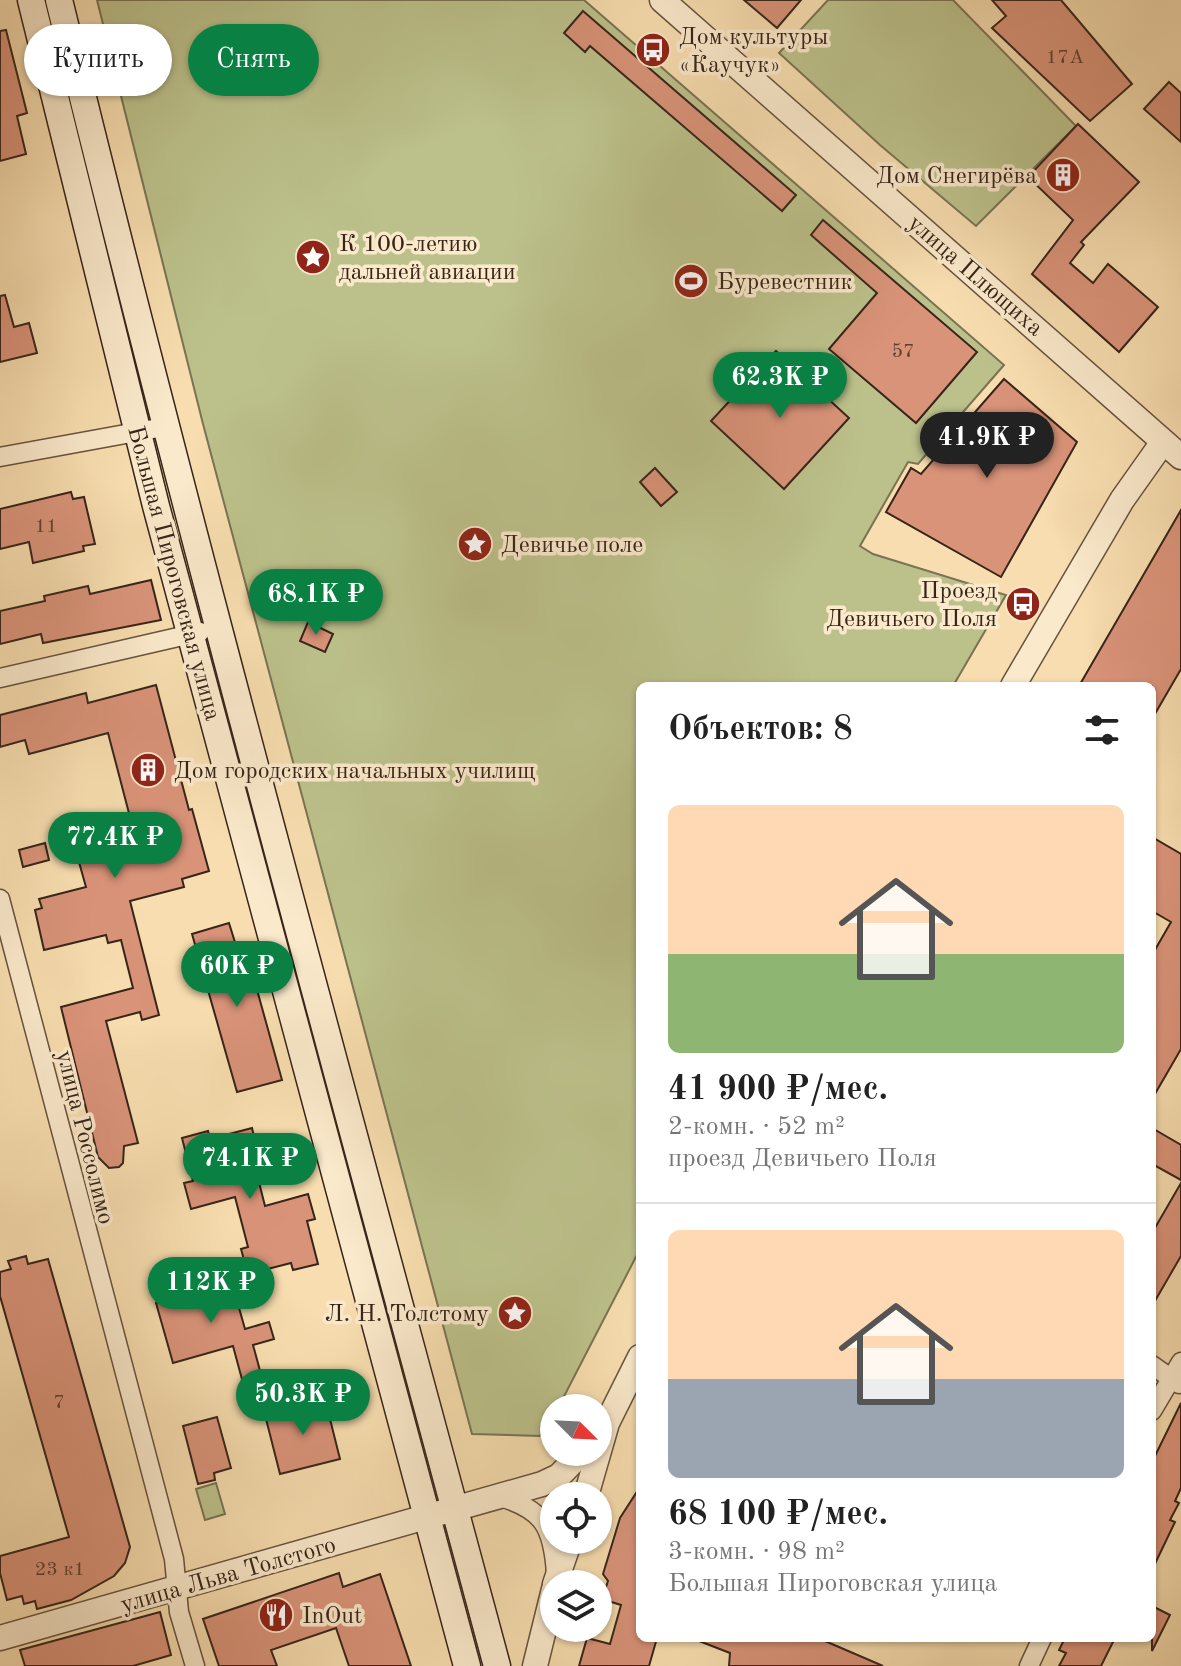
<!DOCTYPE html>
<html lang="ru">
<head>
<meta charset="utf-8">
<style>
	:root { --surface:#fff; --page:#f2f2f2; --text:#222; --muted:#767676; --line:#e0e0e0; --accent:#0b8043 }
	body { margin:0; font-family:"Old Standard TT",serif; background:var(--page); color:var(--text); height:100vh; display:flex; flex-direction:column; font-size:30px; white-space:nowrap }
	* { box-sizing:border-box; margin:0 }
	p { font-size:26px; color:var(--muted) }
	.icon { flex:none; width:44px; height:44px; fill:none; stroke:currentColor; stroke-width:2; stroke-linecap:round; stroke-linejoin:round }
	.map { position:relative; flex:1; overflow:hidden }
	.side { position:absolute; left:636px; top:682px; width:520px; height:960px; display:flex; flex-direction:column; background:var(--surface); border-radius:12px; box-shadow:0 2px 6px #0004 }
	.side>* { flex:none }
	.top-card { position:absolute; left:24px; top:24px; width:492px; height:72px; display:flex; gap:16px }
	.needle { width:52px; rotate:114deg }
	.controls { position:absolute; left:540px; top:1394px; display:grid; gap:16px }
	.controls a { display:grid; place-items:center; width:72px; height:72px; border-radius:50%; background:var(--surface); box-shadow:0 2px 6px #0004; font-size:40px }
	.price { position:absolute; translate:-50% -68px; padding:0 18px; border-radius:28px; background:var(--accent); color:#fff; font-size:26px; line-height:52px; filter:drop-shadow(0 2px 4px #0008) }
	.price::after { content:''; position:absolute; left:50%; top:48px; width:24px; height:18px; margin-left:-12px; background:inherit; clip-path:polygon(0 0,100% 0,50% 100%) }
	.price.on { background:#222; color:#fff }
	ul { padding:0; list-style:none }
	li { display:grid; align-content:center; gap:16px; height:424px; padding:0 32px }
	li+li { border-top:2px solid var(--line) }
	li span { display:grid; place-items:center; height:248px; border-radius:12px; color:#555 }
	li>.icon { margin-inline-start:auto }
	span .icon { width:144px; height:144px; fill:#fffc; stroke-width:1 }
	li b { font-size:34px }
	h2 { display:flex; justify-content:space-between; align-items:center; height:96px; padding:0 32px; font-size:34px }
	.chip { padding:0 28px; border-radius:36px; background:var(--surface); box-shadow:0 2px 6px #0004; font-size:28px; line-height:72px }
	.chip.on { background:var(--accent); color:#fff }
	.map>svg:first-child { display:block }
	.green { fill:#bcc18b; stroke:#7a7352; stroke-width:2 }
	.building { fill:#d99379; stroke:#372519; stroke-width:2 }
	.lines { fill:none; stroke-linecap:round; stroke-linejoin:round }
	.minor-casing { stroke:#67533e; stroke-width:21 }
	.tertiary-casing { stroke:#67533e; stroke-width:27 }
	.secondary-casing { stroke:#372519; stroke-width:29 }
	.minor { stroke:#fae9cb; stroke-width:18 }
	.tertiary { stroke:#fae9cb; stroke-width:24 }
	.secondary { stroke:#fae9cb; stroke-width:26 }
	.labels { text-anchor:middle; stroke-width:7; stroke-linejoin:round; paint-order:stroke }
	.number-label { font-size:20px; fill:#604031 }
	.poi-label { font-size:24px; fill:#372519; stroke:#fae9cb; text-anchor:start }
	.street-label { font-size:24px; fill:#372519; stroke:#fae9cb }
</style>
</head>
<body>
<div class="map">
<svg width="1181" height="1666" viewBox="0 0 1181 1666">
	<rect width="100%" height="100%" fill="#f7ddaf"/>
	<filter id="stains"><feTurbulence type="fractalNoise" baseFrequency=".0025" numOctaves="4"/><feColorMatrix values="0 0 0 0 .2 0 0 0 0 .09 0 0 0 0 .02 0 0 0 .5 -.17"/></filter>
	<radialGradient id="worn" r=".72"><stop offset=".6" stop-color="#630" stop-opacity="0"/><stop offset="1" stop-color="#630" stop-opacity=".3"/></radialGradient>
	<g class="green">
		<path d="M97,0h487l420,365 -86,99 -10,-2 -48,84 13,8 133,41 -53,91h-313v563l-82,159h-4v5l-6,3 -8,20 -68,-2 -269,-1010z"/>
		<path d="M828,0h125l123,126 -100,100 -96,-81 -101,-92z"/>
		<path d="M216,1483l9,31 -20,6 -9,-31z"/>
	</g>
	<g class="building">
		<path d="M744,0h57l-24,28z"/>
		<path d="M992,0h69l71,84 -42,37 -98,-93 14,-12z"/>
		<path d="M583,11l213,184 -14,16 -192,-165 -5,6 -21,-19z"/>
		<path d="M6,30l21,83 -10,3 9,38 -26,7v-130z"/>
		<path d="M1169,82l12,11v49l-37,-33z"/>
		<path d="M1078,124l61,58 -58,60 3,3 -14,18 23,20 15,-19 50,43 -39,45 -87,-78 41,-54 -45,-43z"/>
		<path d="M823,220l154,132 -61,71 -87,-74 48,-56 -66,-58z"/>
		<path d="M5,295l9,32 15,-4 8,30 -37,9v-66z"/>
		<path d="M776,351l73,67 -65,71 -73,-68z"/>
		<path d="M1004,379l73,63 -76,135 -115,-65 25,-44 10,6z"/>
		<path d="M655,468l22,24 -16,14 -21,-24z"/>
		<path d="M71,492l2,7 11,-2 11,47 -12,2 1,5 -51,12 -4,-21 -29,7v-40z"/>
		<path d="M1181,510v159l-29,50v-33h-73z"/>
		<path d="M151,580l10,40 -118,23 -2,-9 -41,10v-33l45,-10 -1,-5 44,-10 2,8z"/>
		<path d="M308,622l25,12 -8,18 -25,-11z"/>
		<path d="M156,685l33,125 3,-1 17,62 -27,8 2,8 -54,14 29,114 -17,5 -2,-8 -34,9 32,122 -14,3 -1,17 -4,4 -10,1 -11,-11 -37,-150 72,-19 -12,-48 -13,3 -2,-8 -62,15 -9,-40 7,-2 -3,-9 47,-12 -9,-32 59,-15 -28,-107 -79,21 -4,-14 -25,7v-32l86,-22 2,10z"/>
		<path d="M1152,837l29,17v195l-29,50v-144l19,-33 -19,-11z"/>
		<path d="M45,843l4,17 -26,7 -4,-17z"/>
		<path d="M229,923l9,29 8,-2 36,130 -45,12 -45,-158z"/>
		<path d="M252,1128l6,25 -6,2 13,51 43,-12 7,25 -8,2 11,43 -25,6 -2,-7 -43,11 -7,-25 7,-2 -13,-50 -44,12 -7,-26 9,-2 -11,-43 26,-7 2,8z"/>
		<path d="M1152,1128l29,17v35l-29,-16z"/>
		<path d="M1181,1183v73l-29,50v-73z"/>
		<path d="M26,1256l2,8 20,-5 82,288 -5,16 -11,13 -43,24 -34,9 -2,-8 -11,3 -2,-8 -15,4 -7,-27v-17l69,-19 -69,-241v-24l11,-3 -3,-8z"/>
		<path d="M230,1276l15,53 24,-7 5,17 -21,6 9,33 -19,5 -10,-37 -60,17 -17,-60 16,-4 -3,-9z"/>
		<path d="M325,1399l15,60 -60,15 -15,-59z"/>
		<path d="M1181,1403v85l-6,13 4,2 -9,17 5,2 -23,48v-108z"/>
		<path d="M217,1417l14,51 -17,5 1,7 -17,4 -15,-58z"/>
		<path d="M640,1487v151h17l-8,28h-70l8,-28 23,6 11,-39 -19,-6 6,-18 -5,-7 17,-56z"/>
		<path d="M339,1573l4,14 37,-13 31,92h-62l-13,-38 -65,22 6,16h-58l-16,-47z"/>
		<path d="M1152,1606l18,9 -18,36z"/>
		<path d="M160,1612l11,43 -38,11h-108l-5,-16z"/>
		<path d="M818,1638l65,28h-154l1,-13 -36,-14z"/>
		<path d="M1065,1638h50l-14,28h-42l7,-13 -7,-3z"/>
	</g>
	<g class="lines">
		<g class="minor-casing">
			<g id="minor">
				<path d="M0,457l164,-30"/>
				<path d="M0,678l200,-46"/>
				<path d="M0,899l174,660 5,53 16,54"/>
				<path d="M1152,1365l27,19"/>
				<path d="M1152,1411l29,-49"/>
				<path d="M497,1496c46,13 56,30 59,78"/>
				<path d="M1029,1666l13,-28"/>
			</g>
		</g>
		<g class="tertiary-casing">
			<g id="tertiary">
				<path d="M662,0l519,457"/>
				<path d="M1013,686l109,-186 41,-58"/>
				<path d="M586,1496l21,-73 33,-66"/>
				<path d="M555,1584l15,-44"/>
				<path d="M0,1638l542,-154 17,-8 23,-24"/>
				<path d="M535,1666l19,-77"/>
			</g>
		</g>
		<g class="secondary-casing">
			<g id="secondary">
				<path d="M31,0l125,506 311,1160"/>
				<path d="M59,0c136,558 289,1111 438,1666"/>
			</g>
		</g>
		<use href="#minor" class="minor"/>
		<use href="#tertiary" class="tertiary"/>
		<use href="#secondary" class="secondary"/>
	</g>
	<defs>
		<g id="bus-disc" transform="scale(1.8)"><circle r="9.5" fill="#8f2418" stroke="#fae9cb"/><path d="M-5-6H5V4H4V6H2V4H-2V6H-4V4H-5ZM-3.5-4V0h7V-4ZM-3.5 1.2v1.5H-2V1.2ZM2 1.2v1.5H3.5V1.2Z" fill="#fff"/></g>
		<g id="building-disc" transform="scale(1.8)"><circle r="9.5" fill="#8f2418" stroke="#fae9cb"/><path d="M-4-6H4V6H1V3H-1V6H-4ZM-2.5-4.3h1.7v1.8h-1.7ZM.8-4.3h1.7v1.8H.8ZM-2.5-1h1.7V.8h-1.7ZM.8-1h1.7V.8H.8Z" fill="#fff"/></g>
		<g id="sight-disc" transform="scale(1.8)"><circle r="9.5" fill="#8f2418" stroke="#fae9cb"/><path d="M0-6L1.8-2.2L6-1.7L2.9 1.2L3.7 5.4L0 3.3L-3.7 5.4L-2.9 1.2L-6-1.7L-1.8-2.2Z" fill="#fff"/></g>
		<g id="stadium-disc" transform="scale(1.8)"><circle r="9.5" fill="#8f2418" stroke="#fae9cb"/><path d="M0-5a6.5 5 0 1 0 0 10a6.5 5 0 1 0 0-10ZM-3.5-1.8h7v3.6h-7Z" fill="#fff"/></g>
		<g id="restaurant-disc" transform="scale(1.8)"><circle r="9.5" fill="#8f2418" stroke="#fae9cb"/><path d="M-5-6h1v4h1v-4h1v4h1v-4h1v5L-1.5 .5V6h-2V.5L-5-1ZM5-6V6H3V1.5H1.5Q1.5-4 5-6Z" fill="#fff"/></g>
	</defs>
	<g fill-rule="evenodd">
		<use href="#bus-disc" x="653" y="50"/>
		<use href="#building-disc" x="1063" y="175"/>
		<use href="#sight-disc" x="313" y="257"/>
		<use href="#stadium-disc" x="691" y="281"/>
		<use href="#sight-disc" x="475" y="544"/>
		<use href="#bus-disc" x="1023" y="604"/>
		<use href="#building-disc" x="148" y="770"/>
		<use href="#sight-disc" x="515" y="1313"/>
		<use href="#restaurant-disc" x="276" y="1615"/>
	</g>
	<g class="labels">
		<g class="number-label">
			<text x="1065" y="63">17А</text>
			<text x="903" y="357">57</text>
			<text x="46" y="532">11</text>
			<text x="59" y="1408">7</text>
			<text x="60" y="1575">23 к1</text>
		</g>
		<g class="poi-label">
			<text x="679" y="44">Дом культуры<tspan x="679" dy="28">«Каучук»</tspan></text>
			<text x="1037" y="183" text-anchor="end">Дом Снегирёва</text>
			<text x="339" y="251">К 100-летию<tspan x="339" dy="28">дальней авиации</tspan></text>
			<text x="717" y="289">Буревестник</text>
			<text x="501" y="552">Девичье поле</text>
			<text x="997" y="598" text-anchor="end">Проезд<tspan x="997" dy="28">Девичьего Поля</tspan></text>
			<text x="174" y="778">Дом городских начальных училищ</text>
			<text x="489" y="1321" text-anchor="end">Л. Н. Толстому</text>
			<text x="302" y="1623">InOut</text>
		</g>
		<g class="street-label">
			<text transform="translate(976 275) rotate(41)" y="8">улица Плющиха</text>
			<text transform="translate(175 573) rotate(75)" y="8">Большая Пироговская улица</text>
			<text transform="translate(86 1137) rotate(76)" y="8">улица Россолимо</text>
			<text transform="translate(228 1574) rotate(-16)" y="8">улица Льва Толстого</text>
		</g>
	</g>
	<rect width="100%" height="100%" filter="url(#stains)"/>
	<rect width="100%" height="100%" fill="url(#worn)"/>
</svg>
<div class="controls">
<a><svg class="needle" viewBox="-14 -14 28 28"><path d="M0-13l5 13h-10z" fill="#e53935"/><path d="M0 13l5-13h-10z" fill="#767676"/></svg></a>
<a><svg class="icon" aria-label="locate" viewBox="0 0 24 24"><circle cx="12" cy="12" r="6"/><path d="M12 2v4M12 18v4M2 12h4M18 12h4"/></svg></a>
<a><svg class="icon" aria-label="layers" viewBox="0 0 24 24"><path d="M12 4l9 5-9 5-9-5zM3 14l9 5 9-5"/></svg></a>
</div>
<b class="price" style="left:780px;top:420px">62.3K ₽</b>
<b class="price on" style="left:987px;top:480px">41.9K ₽</b>
<b class="price" style="left:316px;top:637px">68.1K ₽</b>
<b class="price" style="left:115px;top:880px">77.4K ₽</b>
<b class="price" style="left:237px;top:1009px">60K ₽</b>
<b class="price" style="left:250px;top:1201px">74.1K ₽</b>
<b class="price" style="left:211px;top:1325px">112K ₽</b>
<b class="price" style="left:303px;top:1437px">50.3K ₽</b>
<div class="top-card">
<a class="chip">Купить</a>
<a class="chip on">Снять</a>
</div>
<section class="side">
<h2>Объектов: 8<svg class="icon" aria-label="filters" viewBox="0 0 24 24"><path d="M4 7h16M4 17h16"/><circle cx="9" cy="7" r="2"/><circle cx="15" cy="17" r="2"/></svg></h2>
<ul>
<li><span style="background:linear-gradient(#ffd9b3 60%,#8fb573 0)"><svg class="icon" aria-label="home" viewBox="0 0 24 24"><path d="M3 11l9-7 9 7M6 9v11h12V9"/></svg></span><div><b>41 900 ₽/мес.</b><p>2-комн. · 52 m²</p><p>проезд Девичьего Поля</p></div></li>
<li><span style="background:linear-gradient(#ffd9b3 60%,#9aa5b1 0)"><svg class="icon" aria-label="home" viewBox="0 0 24 24"><path d="M3 11l9-7 9 7M6 9v11h12V9"/></svg></span><div><b>68 100 ₽/мес.</b><p>3-комн. · 98 m²</p><p>Большая Пироговская улица</p></div></li>
</ul>
</section>
</div>
</body>
</html>
